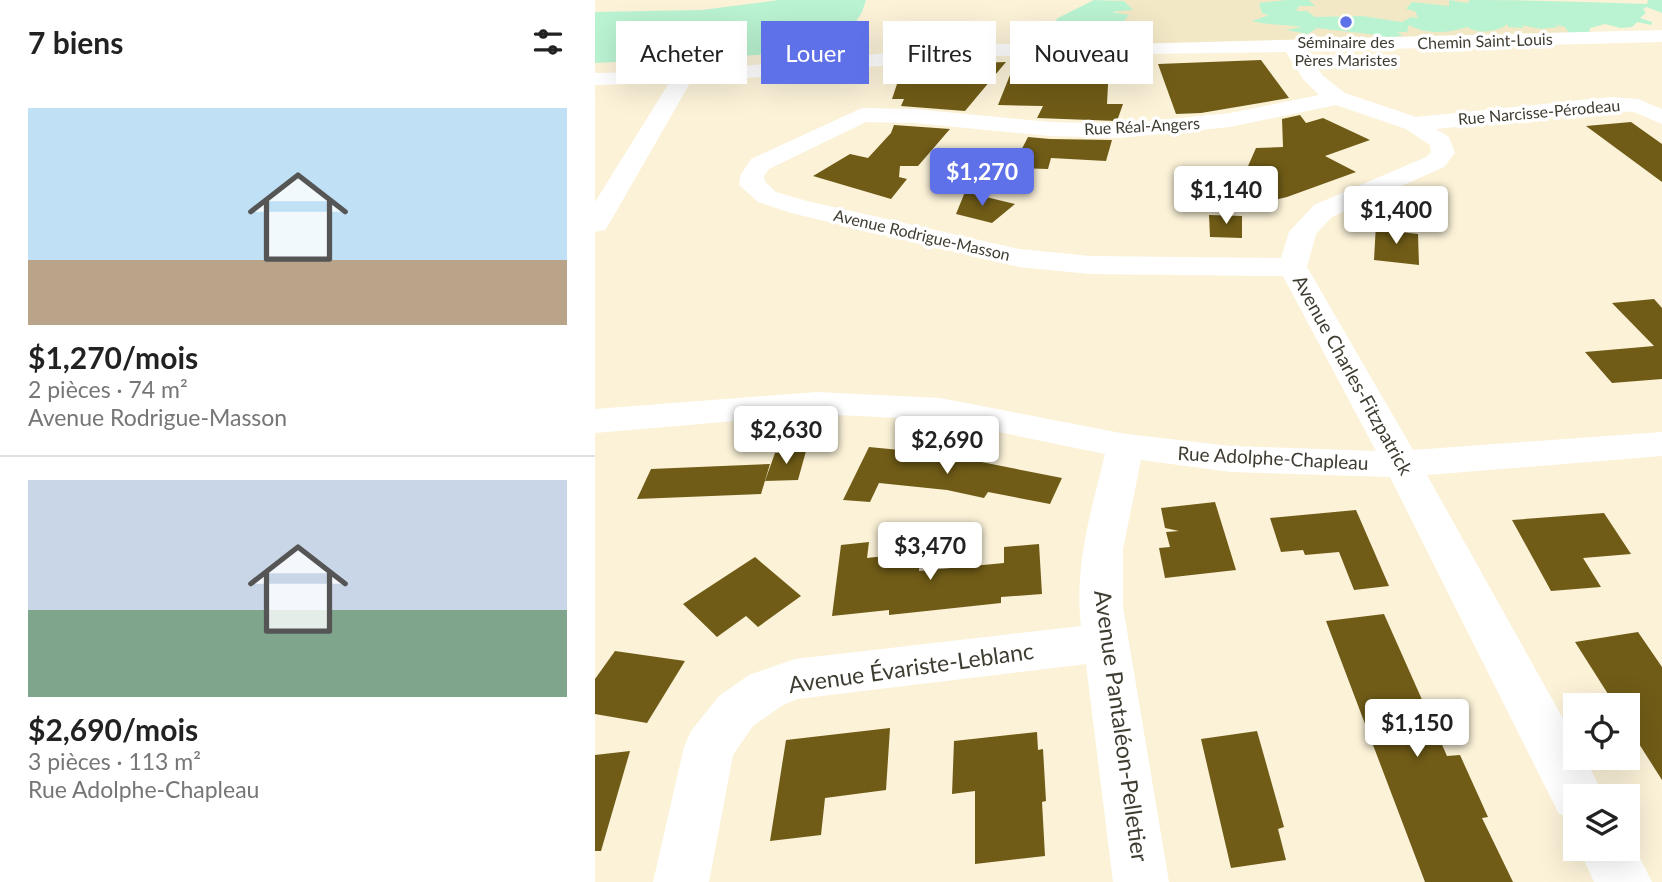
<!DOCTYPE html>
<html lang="fr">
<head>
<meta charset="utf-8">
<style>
	:root { --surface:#fff; --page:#f2f2f2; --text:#222; --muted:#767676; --line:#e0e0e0; --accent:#5f71e8 }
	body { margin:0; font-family:Lato,sans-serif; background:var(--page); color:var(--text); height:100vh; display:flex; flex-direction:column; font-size:26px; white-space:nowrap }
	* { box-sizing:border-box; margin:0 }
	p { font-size:23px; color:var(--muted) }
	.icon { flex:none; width:38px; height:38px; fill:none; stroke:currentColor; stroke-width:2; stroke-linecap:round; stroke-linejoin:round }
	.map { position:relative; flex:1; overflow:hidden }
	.side { display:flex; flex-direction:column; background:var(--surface); width:595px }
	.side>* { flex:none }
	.guide { position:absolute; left:21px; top:21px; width:665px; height:63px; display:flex; gap:14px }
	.fabs { position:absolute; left:968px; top:693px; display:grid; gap:14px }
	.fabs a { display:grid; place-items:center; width:77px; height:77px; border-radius:0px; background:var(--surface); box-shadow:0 7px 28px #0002; font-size:35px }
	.price { position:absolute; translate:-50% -60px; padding:0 16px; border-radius:7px; background:#fff; color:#222; font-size:23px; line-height:46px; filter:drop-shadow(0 2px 4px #0008) }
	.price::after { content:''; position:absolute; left:50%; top:42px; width:21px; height:16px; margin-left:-10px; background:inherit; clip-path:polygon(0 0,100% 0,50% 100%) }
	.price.on { background:var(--accent); color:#fff }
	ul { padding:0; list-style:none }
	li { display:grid; align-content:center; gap:14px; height:371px; padding:0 28px }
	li+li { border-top:2px solid var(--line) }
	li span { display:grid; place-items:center; height:217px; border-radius:0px; color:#555 }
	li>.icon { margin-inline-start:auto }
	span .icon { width:126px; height:126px; fill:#fffc; stroke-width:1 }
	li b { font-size:30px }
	h2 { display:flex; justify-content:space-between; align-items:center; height:84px; padding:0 28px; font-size:30px }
	.chip { padding:0 24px; border-radius:0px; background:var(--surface); box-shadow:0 7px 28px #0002; font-size:24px; line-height:63px }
	.chip.on { background:var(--accent); color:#fff }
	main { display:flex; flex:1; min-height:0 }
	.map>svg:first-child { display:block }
	.built { fill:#f3e8c6 }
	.green { fill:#baf3d2 }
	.building { fill:#705c17 }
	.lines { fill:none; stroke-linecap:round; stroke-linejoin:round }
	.minor { fill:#fff; fill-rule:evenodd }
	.poi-dot { fill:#5f71e8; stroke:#fff; stroke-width:2.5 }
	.labels { text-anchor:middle; stroke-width:7; stroke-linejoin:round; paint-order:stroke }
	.far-street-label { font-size:16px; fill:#3f3c31; stroke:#fff }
	.far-poi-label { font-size:16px; fill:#3f3c31; stroke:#fff }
	.street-label { font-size:19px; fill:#3f3c31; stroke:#fff }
	.near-street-label { font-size:23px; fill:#3f3c31; stroke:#fff }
</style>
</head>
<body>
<main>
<section class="side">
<h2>7 biens<svg class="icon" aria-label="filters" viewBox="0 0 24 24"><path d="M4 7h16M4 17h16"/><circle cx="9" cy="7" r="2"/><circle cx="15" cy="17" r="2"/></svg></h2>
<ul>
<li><span style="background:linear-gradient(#bfe0f5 70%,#b9a48a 0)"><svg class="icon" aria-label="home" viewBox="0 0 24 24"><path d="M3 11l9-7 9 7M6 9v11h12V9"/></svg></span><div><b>$1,270/mois</b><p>2 pièces · 74 m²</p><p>Avenue Rodrigue-Masson</p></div></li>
<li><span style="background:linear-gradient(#c9d6e8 60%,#7fa58c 0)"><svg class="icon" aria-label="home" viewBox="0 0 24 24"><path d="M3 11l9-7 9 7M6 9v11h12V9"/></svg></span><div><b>$2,690/mois</b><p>3 pièces · 113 m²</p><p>Rue Adolphe-Chapleau</p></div></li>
</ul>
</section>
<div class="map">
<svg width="1067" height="882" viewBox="0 0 1067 882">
	<rect width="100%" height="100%" fill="#fbf2d8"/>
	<path class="built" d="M519,0h406l3,4 35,2 27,32 -457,12z"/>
	<g class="green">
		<path d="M184,0h87l-4,12 -22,35 -83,8 -162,8v-51l107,-2z"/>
		<path d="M499,0l30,1 9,9 -22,2 18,3 -12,14 17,4 -6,5 -17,-2v-9l-40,-4 3,8 -6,8 -24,-6 14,-15z"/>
		<path d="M692,0h22l6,6h-16l-3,5h11l8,6 47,-1 40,6 9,-5 7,1 -3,-7 -9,-2 6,-7 37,4v-6l18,3 3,-3c61,0 117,2 177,4l1,-4h14v13l-15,-6 -4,2 3,4 -6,5 12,4v3l-15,-3 -5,5 -11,1 -16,-4 -15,4 -1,6 -20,-1 -4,-6 -10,-3 4,3 -18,2 -19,-4 2,3 -16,-1 -1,-3c-6,7 -28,11 -40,3 -18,6 -41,8 -58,-2l-2,7h-10l6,3 -18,4 -8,-4 -60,-7 -9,6 -22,-4 16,-3c-16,-3 -32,-1 -50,-6l17,-6 -7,-2 -3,-10z"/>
	</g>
	<g class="building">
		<path d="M666,60l28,38 -88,15 -25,1 -18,-50z"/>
		<path d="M411,62l-41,49 -64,-5 3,-7h-12l10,-30 44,-2v-3z"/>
		<path d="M419,65h95l-2,39h16l-6,17 -80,-3 6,-12 -45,-1z"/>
		<path d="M705,115l6,8 17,-5 47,22 -45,16 31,16 -69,25 -33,8 -17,-14 19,-43 27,-1 -1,-28z"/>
		<path d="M1036,122l31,22v38l-76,-56z"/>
		<path d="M299,125l56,4 -32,37h-18l-1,11 8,2 -16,20 -78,-23 37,-22 18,4 23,-25z"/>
		<path d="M433,137l22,2 62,1 -6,21 -55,-3 -3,11 -36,-1z"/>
		<path d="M370,192l50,12 -23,19 -36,-9z"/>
		<path d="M614,215l33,1v22l-32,-1z"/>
		<path d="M781,224l24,3v5l18,2 1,31 -45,-5z"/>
		<path d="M1059,299l8,9v71l-50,4 -27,-31 69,-6 -42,-43z"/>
		<path d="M274,447l72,7 121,24 -12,26 -62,-12 -4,6 -37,-8 -68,-7 -9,19 -27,-2z"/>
		<path d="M211,451l-8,29 -33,1 10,-28z"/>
		<path d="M175,464l-9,30 -124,5 14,-30z"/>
		<path d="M620,502l21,68 -71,8 -6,-30 11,-1 -4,-15 13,-1 -14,-3 -4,-20z"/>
		<path d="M761,510l33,76 -35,4 -15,-38 -34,3 -2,-5 -22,2 -11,-34z"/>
		<path d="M1009,513l27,41 -48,4 18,29 -50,4 -39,-71z"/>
		<path d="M274,542l-2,16 53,-6 -1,19 85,-8v-16l35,-3 3,50 -41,3v6l-112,12v-5l-57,6 9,-71z"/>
		<path d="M160,557l46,39 -43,31 -12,-11 -29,21 -34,-33z"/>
		<path d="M789,614l63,142 13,-1 28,62 -6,1 31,64h-88l-99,-261z"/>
		<path d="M1043,632l24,35v113l-35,-55v-20h-12l-40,-63z"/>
		<path d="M20,651l70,10 -38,62 -52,-9v-35z"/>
		<path d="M295,728l-4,62 -61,8 -4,37 -51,6 16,-101z"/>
		<path d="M662,731l27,96 -6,2 8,31 -55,8 -30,-129z"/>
		<path d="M442,732l1,18 5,-1 3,52 -4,1 3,54 -70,8v-73l-23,3 2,-53z"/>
		<path d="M35,751l-29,100h-6v-96z"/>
	</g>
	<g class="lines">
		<g class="minor">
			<path d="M1067,30v12l-357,9 18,25 22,17 71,24 195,-20 27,2 24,10v15l-28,-12 -23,-1 -175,18 13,8 6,16 -11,14 -112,50 -16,17 -9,33 106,183 249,-18v24l-235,19 148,265v18h10l19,38h-29v24l-16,-6 -169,-337 -159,-5 -90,-12 -18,89v58l46,275h-56l-27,-218 -289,35 -14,6 -30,21 -20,29 -24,127h-56l31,-135 7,-16 28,-35 30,-21 46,-16 286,-33c-7,-61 10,-114 24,-172l-165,-34 -123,-6 -222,19v-24l222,-17 123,6 186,36 105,12 145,5 -93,-175 -193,-2 -71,-7 -228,-54 -33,-11 -19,-17 1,-9 11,-17 111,-51 52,1 136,13 70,2 110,-11 89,-18 -16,-16 -17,-27 -293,4 -303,27 -81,141 -4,6 -10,2v-30l74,-119 -74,2v-12l88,-2 310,-27h135zM741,105l70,24 24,16 1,7 -5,5 -112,48 -25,27 -8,26 -191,-2 -71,-7 -212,-48 -31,-9 -11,-10 -1,-6 5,-7 97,-47 48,1 136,13 70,2 110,-11z"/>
			<path d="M1032,833l25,49h-58l-15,-33h48z"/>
		</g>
	</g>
	<circle class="poi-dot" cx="751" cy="22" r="7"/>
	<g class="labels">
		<g class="far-street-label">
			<text transform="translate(890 41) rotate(-2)" y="6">Chemin Saint-Louis</text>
			<text transform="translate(944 112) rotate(-5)" y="6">Rue Narcisse-Pérodeau</text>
			<text transform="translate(547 126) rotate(-3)" y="6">Rue Réal-Angers</text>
			<text transform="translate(327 235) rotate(13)" y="6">Avenue Rodrigue-Masson</text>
		</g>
		<g class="far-poi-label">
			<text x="751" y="48">Séminaire des<tspan x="751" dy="18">Pères Maristes</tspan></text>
		</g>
		<g class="street-label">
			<text transform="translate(758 375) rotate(61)" y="7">Avenue Charles-Fitzpatrick</text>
			<text transform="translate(678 458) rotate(3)" y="7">Rue Adolphe-Chapleau</text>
		</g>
		<g class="near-street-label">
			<text transform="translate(316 668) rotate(-8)" y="8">Avenue Évariste-Leblanc</text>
			<text transform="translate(526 726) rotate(82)" y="8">Avenue Pantaléon-Pelletier</text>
		</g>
	</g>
</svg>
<div class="fabs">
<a><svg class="icon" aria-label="locate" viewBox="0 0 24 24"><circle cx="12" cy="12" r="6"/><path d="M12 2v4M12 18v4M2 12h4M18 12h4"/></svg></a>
<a><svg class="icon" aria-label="layers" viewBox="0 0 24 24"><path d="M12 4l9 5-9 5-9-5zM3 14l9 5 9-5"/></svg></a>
</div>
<b class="price on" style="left:387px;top:208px">$1,270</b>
<b class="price" style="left:631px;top:226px">$1,140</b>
<b class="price" style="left:801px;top:246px">$1,400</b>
<b class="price" style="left:191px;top:466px">$2,630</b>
<b class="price" style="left:352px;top:476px">$2,690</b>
<b class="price" style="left:335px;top:582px">$3,470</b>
<b class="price" style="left:822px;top:759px">$1,150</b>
<div class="guide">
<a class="chip">Acheter</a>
<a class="chip on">Louer</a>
<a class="chip">Filtres</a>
<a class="chip">Nouveau</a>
</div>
</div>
</main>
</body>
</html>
